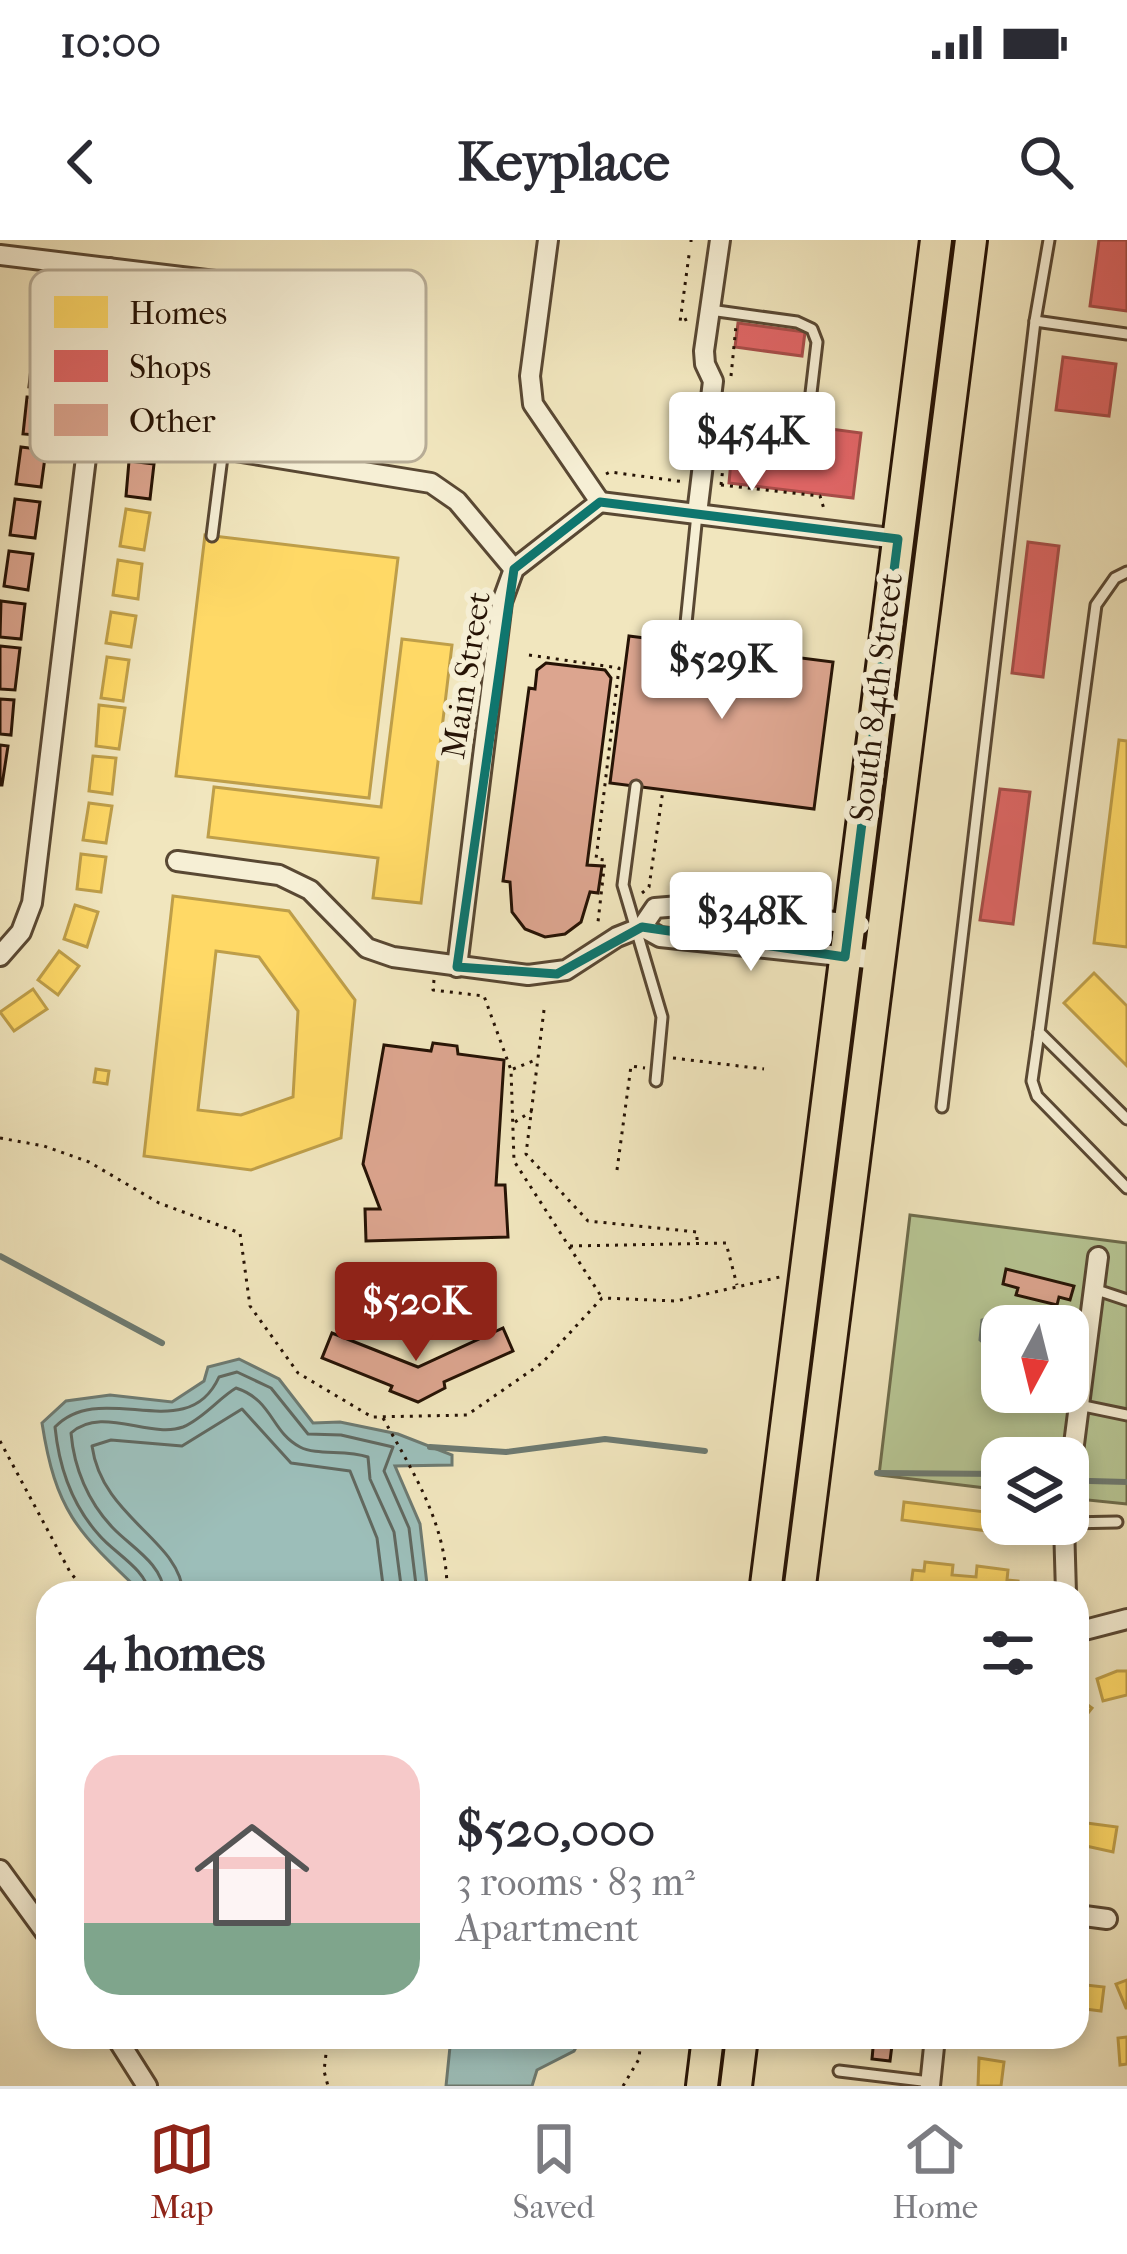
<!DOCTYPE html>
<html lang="en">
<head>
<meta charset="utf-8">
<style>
	:root { --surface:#fff; --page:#f7f7f7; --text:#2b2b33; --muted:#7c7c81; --line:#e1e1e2; --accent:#8f2418 }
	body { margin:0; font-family:"IM FELL French Canon",serif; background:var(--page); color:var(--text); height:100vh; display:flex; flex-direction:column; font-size:45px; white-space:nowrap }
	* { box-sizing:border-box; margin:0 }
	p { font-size:39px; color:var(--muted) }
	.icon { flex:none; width:66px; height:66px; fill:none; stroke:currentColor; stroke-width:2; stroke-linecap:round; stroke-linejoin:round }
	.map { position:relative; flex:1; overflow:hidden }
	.panel { position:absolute; left:36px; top:1341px; width:1053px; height:468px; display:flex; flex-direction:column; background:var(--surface); border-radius:36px; box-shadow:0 6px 18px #0003 }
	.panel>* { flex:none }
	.needle { width:78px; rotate:187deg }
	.fabs { position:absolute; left:981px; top:1065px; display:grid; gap:24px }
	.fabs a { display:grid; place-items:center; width:108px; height:108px; border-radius:24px; background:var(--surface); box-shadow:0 6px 18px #0003; font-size:60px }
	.price { position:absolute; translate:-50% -102px; padding:0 27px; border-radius:12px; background:#fff; color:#222; font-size:39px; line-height:78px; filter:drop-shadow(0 3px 6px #0008) }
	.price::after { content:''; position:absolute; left:50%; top:72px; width:36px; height:27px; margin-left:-18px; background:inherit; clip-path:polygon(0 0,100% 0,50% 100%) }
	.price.selected { background:var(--accent); color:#fff }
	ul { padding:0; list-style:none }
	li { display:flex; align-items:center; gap:36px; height:300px; padding:0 48px }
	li+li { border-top:3px solid var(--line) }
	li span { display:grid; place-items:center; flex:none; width:336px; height:240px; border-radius:36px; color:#555 }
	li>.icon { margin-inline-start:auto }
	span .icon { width:144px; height:144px; fill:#fffc; stroke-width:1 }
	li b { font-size:51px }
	h2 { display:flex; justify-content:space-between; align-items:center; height:144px; padding:0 48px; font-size:51px }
	.status { display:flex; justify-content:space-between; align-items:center; height:84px; padding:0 60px; background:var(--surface); direction:ltr }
	.status svg { height:33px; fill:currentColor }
	header { display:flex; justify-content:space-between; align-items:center; height:156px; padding:0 48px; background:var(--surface); font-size:54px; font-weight:800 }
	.tab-bar { display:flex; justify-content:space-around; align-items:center; height:168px; border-top:3px solid var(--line); background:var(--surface); font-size:33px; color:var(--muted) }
	.tab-bar a { display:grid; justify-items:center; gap:6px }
	.tab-bar .selected { color:var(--accent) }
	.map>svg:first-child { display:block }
	.green { fill:#b7c694; stroke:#6e6c4c; stroke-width:3; fill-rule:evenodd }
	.water { fill:#9cbeb9; stroke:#6d7a71; stroke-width:3 }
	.homes { fill:#ffd966; stroke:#be9e49; stroke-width:3; fill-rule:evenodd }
	.shops { fill:#e06666; stroke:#a84d49; stroke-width:3 }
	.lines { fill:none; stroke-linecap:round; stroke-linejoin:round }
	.shore { stroke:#61685f; stroke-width:3 }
	.stream { stroke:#6d7a71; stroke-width:6 }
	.building { fill:#dca58f; stroke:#261305; stroke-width:3 }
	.lane-casing { stroke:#594833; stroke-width:15 }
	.street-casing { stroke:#594833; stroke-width:24 }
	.primary-casing { stroke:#261305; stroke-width:36 }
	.path { stroke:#261305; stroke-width:3; stroke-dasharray:3 6; stroke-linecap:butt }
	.lane { stroke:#f6efd5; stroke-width:9 }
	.street { stroke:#f6efd5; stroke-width:18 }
	.primary { stroke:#f1e6be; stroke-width:30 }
	.marked { fill:none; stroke:#0f766e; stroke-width:9; stroke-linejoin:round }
	.labels { text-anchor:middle; stroke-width:12; stroke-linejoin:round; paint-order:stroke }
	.street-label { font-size:33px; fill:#261305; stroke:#f6efd5 }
	.key { fill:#f6efd5; stroke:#b8ad97; stroke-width:3 }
	.key-label { font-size:33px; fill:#261305 }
</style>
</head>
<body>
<div class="status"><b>10:00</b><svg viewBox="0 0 49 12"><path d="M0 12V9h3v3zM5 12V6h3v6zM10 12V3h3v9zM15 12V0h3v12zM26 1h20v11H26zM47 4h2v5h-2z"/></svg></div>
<header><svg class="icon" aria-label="back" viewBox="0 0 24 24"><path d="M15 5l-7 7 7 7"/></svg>Keyplace<svg class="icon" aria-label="search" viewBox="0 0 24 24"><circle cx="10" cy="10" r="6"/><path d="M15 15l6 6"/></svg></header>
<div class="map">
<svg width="1127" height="1846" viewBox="0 0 1127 1846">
	<rect width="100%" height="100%" fill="#f1e6be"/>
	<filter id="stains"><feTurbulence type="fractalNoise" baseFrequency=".00167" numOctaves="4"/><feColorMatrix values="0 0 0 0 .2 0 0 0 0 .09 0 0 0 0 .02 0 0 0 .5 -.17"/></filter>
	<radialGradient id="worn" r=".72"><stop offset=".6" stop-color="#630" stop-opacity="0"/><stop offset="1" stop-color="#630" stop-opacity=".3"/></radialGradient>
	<path class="green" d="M910,975l217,28v261l-59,-6v-40h-66v32l-123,-15zM1002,1086h66v66h-66z"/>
	<g class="water">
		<path d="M999,1074l55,12h-52v28l-5,1 -17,-15 2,-20z"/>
		<path d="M239,1119l40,20 34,44 27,-1 58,12 54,21v10l-57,1 25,58 8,69h-286c-64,-61 -86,-80 -100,-170l24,-22 44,-6 62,7 32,-21 4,-14z"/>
		<path d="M451,1797h131l-8,14 -37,19 -5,16h-86z"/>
	</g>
	<g class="homes">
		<path d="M126,269l24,4 -6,37 -24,-4z"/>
		<path d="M205,295l193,23 -29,240 -193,-22z"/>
		<path d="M118,320l24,4 -4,35 -25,-4z"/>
		<path d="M111,372l25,4 -5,31 -25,-4z"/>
		<path d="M402,399l50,6 -31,258 -48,-5 5,-40 -170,-21 6,-50 167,20z"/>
		<path d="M107,417l22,3 -6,41 -22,-3z"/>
		<path d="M99,465l26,3 -6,41 -23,-3z"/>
		<path d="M1119,500l8,1v206l-33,-4z"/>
		<path d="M93,516l23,2 -4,36 -23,-3z"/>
		<path d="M89,563l23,3 -6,37 -23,-3z"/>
		<path d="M81,614l25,3 -5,35 -24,-3z"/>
		<path d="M173,656l116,15 66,89 -14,138 -90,32 -107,-14zM216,711l43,6 39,54 -5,86 -52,18 -43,-5z"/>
		<path d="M75,665l23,7 -11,35 -23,-8z"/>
		<path d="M59,711l20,15 -21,29 -20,-15z"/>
		<path d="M1094,733l33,33v60l-63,-63z"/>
		<path d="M33,749l14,20 -33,22 -14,-19z"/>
		<path d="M96,829l13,2 -2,13 -13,-2z"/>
		<path d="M904,1262l98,12v10h18l-1,11 -117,-15z"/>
		<path d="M925,1322l28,3 -1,10 24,2 1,-11 31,4 -1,10 11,1 -1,12h-107l3,-23 11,1z"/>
		<path d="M1117,1431h10v24l-24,6 -6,-22z"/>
		<path d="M1077,1457l15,11 -15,19z"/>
		<path d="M1079,1582l38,5 -4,25 -36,-8z"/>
		<path d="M1127,1740v28h-1l-10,-24z"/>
		<path d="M1077,1744l27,3 -3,24 -24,-3z"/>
		<path d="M1127,1797v27l-7,1 -2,-27z"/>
		<path d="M979,1818l25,4 -3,24h-23z"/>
	</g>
	<g class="shops">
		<path d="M1099,0h28v71l-37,-5z"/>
		<path d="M738,83l67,9 -3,24 -67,-9z"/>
		<path d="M1063,117l53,7 -7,52 -53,-6z"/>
		<path d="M735,176l126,17 -8,65 -124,-15z"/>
		<path d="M1028,302l31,4 -16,131 -31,-4z"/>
		<path d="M1000,549l30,3 -17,132 -33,-4z"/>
	</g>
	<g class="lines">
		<g class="shore">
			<path d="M149,1353c-3,-24 -35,-40 -50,-58 -27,-30 -40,-68 -44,-108 47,-49 132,21 164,-50l18,-5 34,16 37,46 33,1 52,12 -9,24 25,57 8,65"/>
			<path d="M164,1353c-1,-29 -33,-46 -51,-65 -25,-26 -39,-60 -42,-95 30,-28 79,6 112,-6 21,-9 36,-29 53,-39 37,12 35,44 64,59 17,9 46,2 68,10l2,22 24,53 8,61"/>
			<path d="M183,1353c-3,-53 -81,-75 -91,-147l19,-6 71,6 60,-37 49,54 59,8 27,67 7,55"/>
		</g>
		<g class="stream">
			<path d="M0,1016l162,87"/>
			<path d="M430,1207l76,5 99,-13 100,12"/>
			<path d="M877,1233l125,1"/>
			<path d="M1090,1241l37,1"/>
		</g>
	</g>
	<g class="building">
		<path d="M33,109l25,3 -4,37 -25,-2z"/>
		<path d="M27,157l24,2 -3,37 -25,-2z"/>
		<path d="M21,207l25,3 -5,37 -25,-3z"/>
		<path d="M129,221l25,3 -4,35 -24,-3z"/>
		<path d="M15,259l25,3 -5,36 -25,-3z"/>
		<path d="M9,311l24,3 -5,36 -24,-4z"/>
		<path d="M1,361l24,3 -4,35 -21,-2z"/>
		<path d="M629,396l204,26 -19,147 -204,-26z"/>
		<path d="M0,406l20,2 -5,42 -15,-1z"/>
		<path d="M546,423l59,7 6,8 -24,187 15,1 -4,27 -8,-1 -9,30 -16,12 -20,3 -20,-8 -13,-17 -2,-30 -7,-1 26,-193 6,1 2,-19z"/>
		<path d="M0,459l14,1 -3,35 -11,-1z"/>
		<path d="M0,505l8,1 -6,39h-2z"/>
		<path d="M433,803l24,3 1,8 46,6 -8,125h9l3,52 -142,4 -1,-32h15l-17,-45 21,-119 47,6z"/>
		<path d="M1006,1029l68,17 -4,14 -11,-3 -2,8 -41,-10 2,-7 -15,-4z"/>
		<path d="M503,1088l10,23 -69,31 1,6 -27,14 -28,-11 2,-5 -70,-28 10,-25 86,34z"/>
		<path d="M987,1128l15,2v16l-17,-2z"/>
		<path d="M849,1797h21l-1,10 -21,-2z"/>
		<path d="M874,1797h19l-3,24 -18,-2z"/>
	</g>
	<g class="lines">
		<g class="lane-casing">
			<g id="lane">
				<path d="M710,70l87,12 15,7 5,13 -6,51"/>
				<path d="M1035,81l92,13"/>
				<path d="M212,296l11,-87"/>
				<path d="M1127,332l-12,6 -19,27 -57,427 88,87"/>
				<path d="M684,403l13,-129"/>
				<path d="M636,546l-13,99 39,132 -6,64"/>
				<path d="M1039,792l-7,49 5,15 90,92"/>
				<path d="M942,867l93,-786 14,-81"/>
				<path d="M1094,1049l33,11"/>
				<path d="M1079,1165l48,10"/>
				<path d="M1068,1283l49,-1"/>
				<path d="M839,1831l91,11"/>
			</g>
		</g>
		<g class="street-casing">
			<g id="street">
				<path d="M548,0l-18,136 3,28 67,98"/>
				<path d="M0,15l215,26"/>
				<path d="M223,209l208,34 26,18 57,68"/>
				<path d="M600,262l298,37"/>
				<path d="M697,274l16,-133 -8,-17 -1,-13 16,-111"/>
				<path d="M177,621l102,14 31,15 57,58 26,9 135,18 38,-5 51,-33 25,-10 13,-19 37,-3 168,20"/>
				<path d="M642,687l18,10 218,23"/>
				<path d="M0,716l21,-24 11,-29 77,-635"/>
				<path d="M457,727l45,-365 12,-33 86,-67"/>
				<path d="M1068,1251l30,-234"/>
				<path d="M1064,1284l2,69"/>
				<path d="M1077,1392l50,-13"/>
				<path d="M0,1630l48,66"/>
				<path d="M1077,1675l30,4"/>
				<path d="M116,1797l31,49"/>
				<path d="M930,1846l5,-49"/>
			</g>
		</g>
		<g class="primary-casing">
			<g id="primary">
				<path d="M765,1353l171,-1353"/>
				<path d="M799,1353l172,-1353"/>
				<path d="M702,1846l6,-49"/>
				<path d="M736,1846l6,-49"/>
			</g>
		</g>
		<g class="path">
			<path d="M691,2v-2"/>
			<path d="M687,79l-7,3 9,-67"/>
			<path d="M731,136l5,-50"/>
			<path d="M606,234l4,-2 75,10"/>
			<path d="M721,245l10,-88"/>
			<path d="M721,245l99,11 4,13"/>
			<path d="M529,415l90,13 -23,191 9,1 -7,62"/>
			<path d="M642,653l7,-6 14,-97"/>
			<path d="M434,740l-1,10 51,6 27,74 3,91 87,135"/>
			<path d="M544,770l-18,144 62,67 109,11v10"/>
			<path d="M673,818l91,11"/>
			<path d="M513,829l25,-10"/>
			<path d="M515,882l17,-11"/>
			<path d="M0,898l44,8 45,16 70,41 81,30 10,73 48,67 74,44 95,-2 75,-52 60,-65 74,3 104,-24"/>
			<path d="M617,930l14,-104 14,2"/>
			<path d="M570,1006l156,-3 11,42"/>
			<path d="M383,1178c31,56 65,108 64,175"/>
			<path d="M0,1201l70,131 17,21"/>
			<path d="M328,1797l-4,34 4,15"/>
			<path d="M623,1846l16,-27 2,-22"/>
		</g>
		<use href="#lane" class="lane"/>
		<use href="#street" class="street"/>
		<use href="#primary" class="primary"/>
	</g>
	<path class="marked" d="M600,262l298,37 -53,418 -203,-30 -85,47 -100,-7 57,-398z"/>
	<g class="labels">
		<g class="street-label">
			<text transform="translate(465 435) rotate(-81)" y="12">Main Street</text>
			<text transform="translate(875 457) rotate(-83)" y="12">South 84th Street</text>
		</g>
	</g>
	<rect x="30" y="30" width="396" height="192" rx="18" class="key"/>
	<rect x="54" y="56" width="54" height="32" fill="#ffd966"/>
	<rect x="54" y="110" width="54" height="32" fill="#e06666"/>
	<rect x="54" y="164" width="54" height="32" fill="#dca58f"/>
	<g class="key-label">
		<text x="129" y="84">Homes</text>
		<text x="129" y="138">Shops</text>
		<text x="129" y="192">Other</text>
	</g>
	<rect width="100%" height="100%" filter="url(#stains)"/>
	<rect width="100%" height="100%" fill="url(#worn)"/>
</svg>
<div class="fabs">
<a><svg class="needle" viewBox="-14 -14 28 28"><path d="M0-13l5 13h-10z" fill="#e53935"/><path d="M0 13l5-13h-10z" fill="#7c7c81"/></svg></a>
<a><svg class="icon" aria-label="layers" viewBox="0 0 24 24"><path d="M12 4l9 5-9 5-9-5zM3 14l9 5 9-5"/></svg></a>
</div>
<b class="price" style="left:752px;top:254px">$454K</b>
<b class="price" style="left:722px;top:482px">$529K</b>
<b class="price" style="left:751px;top:734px">$348K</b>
<b class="price selected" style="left:416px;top:1124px">$520K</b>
<section class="panel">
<h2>4 homes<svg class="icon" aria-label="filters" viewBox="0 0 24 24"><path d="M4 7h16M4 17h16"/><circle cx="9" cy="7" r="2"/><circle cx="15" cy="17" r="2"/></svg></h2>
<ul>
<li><span style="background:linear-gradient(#f6c9c9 70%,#7fa58c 0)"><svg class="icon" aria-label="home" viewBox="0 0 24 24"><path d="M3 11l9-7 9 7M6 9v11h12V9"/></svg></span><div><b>$520,000</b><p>3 rooms · 83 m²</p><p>Apartment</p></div></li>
</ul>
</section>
</div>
<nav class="tab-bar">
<a class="selected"><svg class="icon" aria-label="map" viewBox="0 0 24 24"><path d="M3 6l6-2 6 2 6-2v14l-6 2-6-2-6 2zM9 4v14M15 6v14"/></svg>Map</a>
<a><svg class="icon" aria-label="saved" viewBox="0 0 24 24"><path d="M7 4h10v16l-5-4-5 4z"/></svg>Saved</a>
<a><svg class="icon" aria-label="home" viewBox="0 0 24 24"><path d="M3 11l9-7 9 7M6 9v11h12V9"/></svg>Home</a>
</nav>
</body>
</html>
